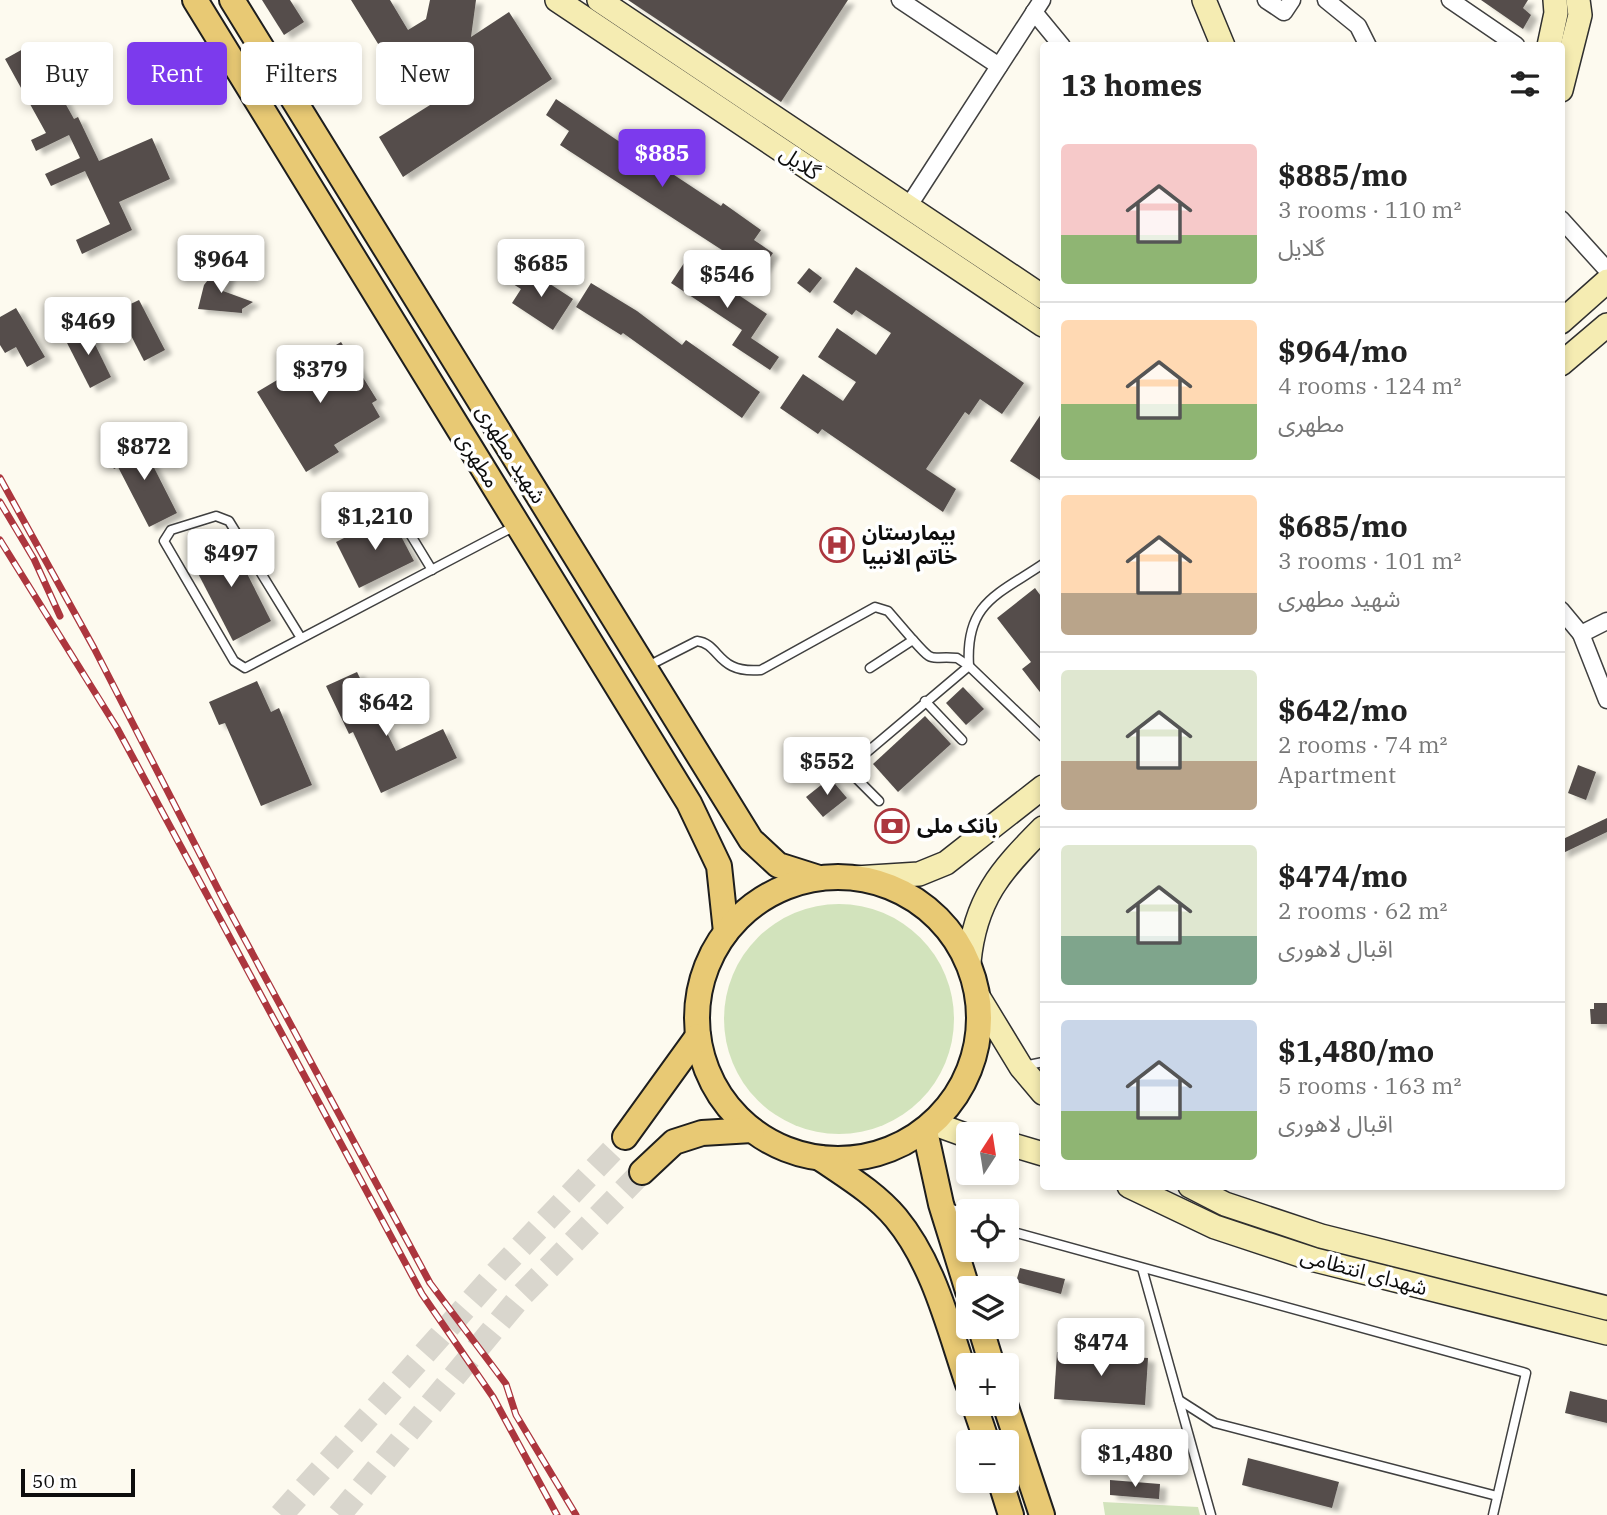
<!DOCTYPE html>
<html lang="en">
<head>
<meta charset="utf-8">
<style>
	:root { --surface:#fff; --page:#f2f2f2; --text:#222; --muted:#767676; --line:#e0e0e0; --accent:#7c3aed }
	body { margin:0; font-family:"IBM Plex Serif","Noto Sans Arabic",serif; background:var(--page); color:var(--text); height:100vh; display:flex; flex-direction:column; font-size:26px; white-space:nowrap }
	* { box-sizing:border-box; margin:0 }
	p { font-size:23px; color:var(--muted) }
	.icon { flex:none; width:38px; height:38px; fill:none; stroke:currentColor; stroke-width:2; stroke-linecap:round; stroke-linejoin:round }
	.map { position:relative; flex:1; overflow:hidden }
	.sheet { position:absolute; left:1040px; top:42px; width:525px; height:1148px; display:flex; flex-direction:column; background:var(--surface); border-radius:7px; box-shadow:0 4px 10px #0003 }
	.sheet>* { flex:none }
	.guide { position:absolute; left:21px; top:42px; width:665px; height:63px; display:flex; gap:14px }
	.needle { width:46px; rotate:12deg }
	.fabs { position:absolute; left:956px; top:1122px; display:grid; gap:14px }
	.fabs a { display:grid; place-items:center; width:63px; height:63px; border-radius:7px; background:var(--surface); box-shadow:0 4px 10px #0003; font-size:35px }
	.scale { position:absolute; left:21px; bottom:18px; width:114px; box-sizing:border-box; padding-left:7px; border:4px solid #0d0d0d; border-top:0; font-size:19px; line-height:24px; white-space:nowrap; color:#0d0d0d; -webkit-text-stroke:5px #fff; paint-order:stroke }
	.price { position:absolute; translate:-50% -60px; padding:0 16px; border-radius:7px; background:#fff; color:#222; font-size:23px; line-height:46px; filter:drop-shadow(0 2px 4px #0008) }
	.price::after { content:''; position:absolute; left:50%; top:42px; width:21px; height:16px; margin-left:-10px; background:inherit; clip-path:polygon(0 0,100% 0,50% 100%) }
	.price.active { background:var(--accent); color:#fff }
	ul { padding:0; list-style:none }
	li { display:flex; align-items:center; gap:21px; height:175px; padding:0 21px }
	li+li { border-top:2px solid var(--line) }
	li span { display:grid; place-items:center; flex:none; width:196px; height:140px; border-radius:7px; color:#555 }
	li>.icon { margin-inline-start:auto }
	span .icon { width:84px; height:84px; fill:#fffc; stroke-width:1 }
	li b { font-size:30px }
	h2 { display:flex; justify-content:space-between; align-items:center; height:84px; padding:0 21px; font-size:30px }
	.pill { padding:0 24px; border-radius:7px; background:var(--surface); box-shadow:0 4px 10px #0003; font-size:24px; line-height:63px }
	.pill.active { background:var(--accent); color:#fff }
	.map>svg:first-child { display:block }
	.green { fill:#d2e3bc }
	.building { fill:#544e4b; filter:url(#shadow) }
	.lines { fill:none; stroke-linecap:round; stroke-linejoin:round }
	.primary-tunnel { stroke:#d9d6cd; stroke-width:24; stroke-dasharray:24 12; stroke-linecap:butt }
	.lane-casing { stroke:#404040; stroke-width:11 }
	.street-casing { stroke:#404040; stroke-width:19 }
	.secondary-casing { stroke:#2f2f2f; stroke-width:26 }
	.primary-casing { stroke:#1e1e1e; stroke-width:28 }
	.lane { stroke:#fff; stroke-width:8 }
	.street { stroke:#fff; stroke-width:16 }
	.secondary { stroke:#f5ecb2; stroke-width:23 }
	.primary { stroke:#e8c974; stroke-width:24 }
	.rail-casing { stroke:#ac363e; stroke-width:7 }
	.rail { stroke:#fff; stroke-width:4.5; stroke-dasharray:13; stroke-linecap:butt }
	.labels { text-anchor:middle; stroke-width:7; stroke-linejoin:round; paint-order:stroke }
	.street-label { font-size:21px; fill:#0d0d0d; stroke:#fff }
	.poi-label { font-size:21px; font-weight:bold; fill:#0d0d0d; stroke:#fff; text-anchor:start }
</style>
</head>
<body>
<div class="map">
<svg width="1607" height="1515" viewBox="0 0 1607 1515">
	<defs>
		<filter id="shadow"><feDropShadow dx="7" dy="4" stdDeviation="2" flood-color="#0004"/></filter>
	</defs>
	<rect width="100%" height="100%" fill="#fdfaef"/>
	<g class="green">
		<circle cx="839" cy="1019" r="115"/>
		<path d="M1103,1502l95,5 2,8h-95z"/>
	</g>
	<g class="building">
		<path d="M262,0h28l14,22 -20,13z"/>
		<path d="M351,0h39l18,30 18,-11 4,-19h46l-5,37 38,-25 43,67 -149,98 -24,-40 51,-32 -18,-30 -11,6z"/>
		<path d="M628,0h220l-67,102z"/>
		<path d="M1481,0h47l-5,8 8,7 -8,14z"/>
		<path d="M32,44l42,75 4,-2 21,44 53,-23 18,41 -51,23 13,28 -50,24 -6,-14 34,-16 -25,-53 -34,15 -6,-12 35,-16 -11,-23 -33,16 -5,-11 15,-7 -41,-74z"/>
		<path d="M556,99l98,66 2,-2 65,43 2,-3 38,27 -7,10 19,13 -14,21 -199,-129 9,-14 -23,-16z"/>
		<path d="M686,260l81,54 -16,24 28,19 -9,13 -38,-25 10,-15 -71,-47z"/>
		<path d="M232,264l-9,27 30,11 -11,7v4l-44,-4 6,-24 14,-18 2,3z"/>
		<path d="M524,267l49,32 -20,31 -41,-27 9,-14 -8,-5z"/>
		<path d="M856,267l168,116 -22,31 -22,-15 -11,16 -4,-3 -39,57 30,20 -13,23 -121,-83 -4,5 -38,-26 23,-34 40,27 13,-19 -38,-25 19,-29 39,27 15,-22 -35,-23 -4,5 -19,-13z"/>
		<path d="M809,268l13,10 -12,15 -13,-10z"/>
		<path d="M591,283l46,28 45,34 4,-5 74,52 -18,26 -119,-85 -2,2 -45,-28z"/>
		<path d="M139,300l26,50 -21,11 -26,-51z"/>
		<path d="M16,308l29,49 -18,10 -11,-20 -11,6 -5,-8v-28z"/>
		<path d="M86,326l25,51 -21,11 -26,-51z"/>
		<path d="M341,342l36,58 -5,3 8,14 -46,28 5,7 -33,20 -49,-80z"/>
		<path d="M1043,411v71l-33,-21z"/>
		<path d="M145,437l7,11 -6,4 31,61 -28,14 -31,-60 -4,2 -7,-11z"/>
		<path d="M390,515l24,46 -55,27 -23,-46z"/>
		<path d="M229,538l42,83 -38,20 -43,-83z"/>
		<path d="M1035,588l8,11v97l-21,-27 9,-7 -34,-44z"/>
		<path d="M357,672l39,79 47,-22 14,29 -76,35 -28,-61 -4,2 -23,-48z"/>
		<path d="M257,681l14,31 8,-4 33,77 -51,21 -36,-83 -6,2 -10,-23z"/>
		<path d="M963,687l21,22 -18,16 -20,-22z"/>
		<path d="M925,716l26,28 -53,48 -25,-28z"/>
		<path d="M1578,765l18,7 -10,28 -18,-7z"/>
		<path d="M830,778l17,20 -24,19 -17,-20z"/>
		<path d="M1607,818v14l-46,22v-14z"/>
		<path d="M1594,1003h13v21h-16l-1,-15h4z"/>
		<path d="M1020,1268l45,11 -4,15 -45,-12z"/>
		<path d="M1057,1352l91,6 -3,47 -91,-6z"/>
		<path d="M1570,1391l37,9v23l-42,-10z"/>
		<path d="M1248,1458l91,24 -7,26 -90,-23z"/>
		<path d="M1110,1480l50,4 -1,15 -49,-4z"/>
	</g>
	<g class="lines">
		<g class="primary-tunnel">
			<path d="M281,1515l216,-243 128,-135"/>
			<path d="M339,1515l182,-219 121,-124"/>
		</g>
		<g class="lane-casing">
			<g id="lane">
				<path d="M401,519l31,51"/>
				<path d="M301,638l-72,-117 -13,-5 -45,14 -7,11 70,120 11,7 270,-142"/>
				<path d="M646,667l51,-26c24,3 19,33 64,29l114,-63 13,4 25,29"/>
				<path d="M870,668l43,-28c23,26 15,15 44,18l12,8 74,71"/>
				<path d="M925,701l37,39"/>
				<path d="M879,801l-32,-32 122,-103c-4,-63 28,-71 74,-102"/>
				<path d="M1024,1066l19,-4"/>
				<path d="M947,1207l21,8"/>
				<path d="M1006,1230l520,143 -33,142"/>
				<path d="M1142,1268l69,247"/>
				<path d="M1179,1400l36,23 282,73"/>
			</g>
		</g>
		<g class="street-casing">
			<g id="street">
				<path d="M900,0l99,66"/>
				<path d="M1266,0l18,12 8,-12"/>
				<path d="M1326,0l32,26 10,20"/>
				<path d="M1450,0l66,45"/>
				<path d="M1034,12l28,34"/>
				<path d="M908,207l134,-207"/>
				<path d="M1561,219l46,51"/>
				<path d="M1561,610l20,24 26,66"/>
				<path d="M1581,634l26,-13"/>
			</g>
		</g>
		<g class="secondary-casing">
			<g id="secondary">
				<path d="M557,0l486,325"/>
				<path d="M599,0l444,297"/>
				<path d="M1204,0l19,46"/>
				<path d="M1549,46l7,-33 -1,-13"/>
				<path d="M1561,90l19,-75 -2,-15"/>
				<path d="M1561,322l46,-41"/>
				<path d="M1561,364l46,-39"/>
				<path d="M855,878l64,-4 27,-11 97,-76"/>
				<path d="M969,962c6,-62 31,-91 74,-134"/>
				<path d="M979,998l42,69 22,26"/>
				<path d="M932,1123l36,13"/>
				<path d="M1006,1143l37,11"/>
				<path d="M1129,1186l86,41 100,33 292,73"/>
				<path d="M1190,1186l35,18 96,32 286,72"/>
			</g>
		</g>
		<g class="primary-casing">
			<g id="primary">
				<path d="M195,0l494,803 30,63 7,66"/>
				<path d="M232,0l519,840 27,25 41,13"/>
				<circle cx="838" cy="1018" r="141"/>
				<path d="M925,1131l16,73 27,87"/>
				<path d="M625,1137l73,-101"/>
				<path d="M820,1158c26,18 55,35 76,60 38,46 53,110 72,166"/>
				<path d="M642,1172l32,-30 28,-9 50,-3"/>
				<path d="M980,1326l12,39"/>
				<path d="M974,1404l13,38"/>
				<path d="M1005,1404l37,111"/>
				<path d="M1000,1480l11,35"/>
			</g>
		</g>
		<use href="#lane" class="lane"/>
		<use href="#street" class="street"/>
		<use href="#secondary" class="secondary"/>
		<use href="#primary" class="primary"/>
		<g class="rail-casing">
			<g id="rail">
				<path d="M0,478l94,170 129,251 207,384 76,101 10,31 60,100"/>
				<path d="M0,502l34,57 26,57"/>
				<path d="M0,540l117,188 305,566 71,103 64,118"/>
			</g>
		</g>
		<use href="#rail" class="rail"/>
	</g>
	<defs>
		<g id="hospital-ring" transform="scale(1.75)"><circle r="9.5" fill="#fff" stroke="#ac363e" stroke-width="1.5"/><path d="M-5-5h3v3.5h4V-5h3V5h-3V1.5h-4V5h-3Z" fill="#ac363e"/></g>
		<g id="bank-ring" transform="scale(1.75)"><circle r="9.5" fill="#fff" stroke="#ac363e" stroke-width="1.5"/><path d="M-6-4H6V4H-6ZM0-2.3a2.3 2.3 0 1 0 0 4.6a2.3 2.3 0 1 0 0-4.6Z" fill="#ac363e"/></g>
	</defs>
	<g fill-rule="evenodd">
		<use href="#hospital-ring" x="837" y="545"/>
		<use href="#bank-ring" x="892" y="826"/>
	</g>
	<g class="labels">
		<g class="street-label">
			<text transform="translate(800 163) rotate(34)" y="7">گلایل</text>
			<text transform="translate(511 454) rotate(58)" y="7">شهید مطهری</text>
			<text transform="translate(478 460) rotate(58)" y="7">مطهری</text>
			<text transform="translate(1364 1272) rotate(15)" y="7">شهدای انتظامی</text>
		</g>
		<g class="poi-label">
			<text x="862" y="540">بیمارستان<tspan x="862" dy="24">خاتم الانبیا</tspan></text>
			<text x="917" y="833">بانک ملی</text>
		</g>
	</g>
</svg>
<div class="fabs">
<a><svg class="needle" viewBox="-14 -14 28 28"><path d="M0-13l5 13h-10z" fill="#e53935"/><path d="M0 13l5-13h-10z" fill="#767676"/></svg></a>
<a><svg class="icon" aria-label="locate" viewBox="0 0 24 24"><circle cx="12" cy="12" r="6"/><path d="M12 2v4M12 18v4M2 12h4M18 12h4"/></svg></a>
<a><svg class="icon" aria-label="layers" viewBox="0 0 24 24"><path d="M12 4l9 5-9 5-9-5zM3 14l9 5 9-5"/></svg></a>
<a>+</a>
<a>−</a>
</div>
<div class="scale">50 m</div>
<b class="price active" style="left:662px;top:189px">$885</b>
<b class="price" style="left:221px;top:295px">$964</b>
<b class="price" style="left:541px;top:299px">$685</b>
<b class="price" style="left:727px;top:310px">$546</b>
<b class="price" style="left:88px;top:357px">$469</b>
<b class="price" style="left:320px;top:405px">$379</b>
<b class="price" style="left:144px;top:482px">$872</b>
<b class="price" style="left:375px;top:552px">$1,210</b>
<b class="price" style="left:231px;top:589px">$497</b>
<b class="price" style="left:386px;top:738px">$642</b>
<b class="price" style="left:827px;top:797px">$552</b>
<b class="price" style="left:1101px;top:1378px">$474</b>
<b class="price" style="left:1135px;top:1489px">$1,480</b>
<div class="guide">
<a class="pill">Buy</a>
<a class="pill active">Rent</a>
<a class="pill">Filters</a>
<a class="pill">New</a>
</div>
<section class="sheet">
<h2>13 homes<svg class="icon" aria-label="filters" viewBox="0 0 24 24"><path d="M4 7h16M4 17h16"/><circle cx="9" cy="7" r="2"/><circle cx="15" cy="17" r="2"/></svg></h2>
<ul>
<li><span style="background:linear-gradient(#f6c9c9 65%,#8fb573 0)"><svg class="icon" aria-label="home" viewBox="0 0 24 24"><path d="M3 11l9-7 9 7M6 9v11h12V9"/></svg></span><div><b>$885/mo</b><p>3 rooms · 110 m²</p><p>گلایل</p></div></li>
<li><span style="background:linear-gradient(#ffd9b3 60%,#8fb573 0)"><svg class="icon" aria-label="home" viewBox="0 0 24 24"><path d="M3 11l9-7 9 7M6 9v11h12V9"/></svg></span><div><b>$964/mo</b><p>4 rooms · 124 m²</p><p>مطهری</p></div></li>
<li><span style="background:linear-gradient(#ffd9b3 70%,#b9a48a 0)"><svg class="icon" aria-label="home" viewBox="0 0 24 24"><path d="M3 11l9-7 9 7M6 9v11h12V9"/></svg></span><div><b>$685/mo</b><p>3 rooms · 101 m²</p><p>شهید مطهری</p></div></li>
<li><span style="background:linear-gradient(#dfe7d0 65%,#b9a48a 0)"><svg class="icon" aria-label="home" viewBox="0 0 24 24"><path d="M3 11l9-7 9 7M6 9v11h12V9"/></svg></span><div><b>$642/mo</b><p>2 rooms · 74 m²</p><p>Apartment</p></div></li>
<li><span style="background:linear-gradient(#dfe7d0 65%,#7fa58c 0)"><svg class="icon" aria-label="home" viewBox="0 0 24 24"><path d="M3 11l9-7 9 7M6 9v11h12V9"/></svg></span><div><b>$474/mo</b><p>2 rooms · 62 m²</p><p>اقبال لاهوری</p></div></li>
<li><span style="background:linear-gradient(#c9d6e8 65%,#8fb573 0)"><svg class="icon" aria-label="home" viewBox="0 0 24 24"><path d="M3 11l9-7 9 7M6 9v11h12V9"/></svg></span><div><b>$1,480/mo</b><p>5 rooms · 163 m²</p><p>اقبال لاهوری</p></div></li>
</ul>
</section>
</div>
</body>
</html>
